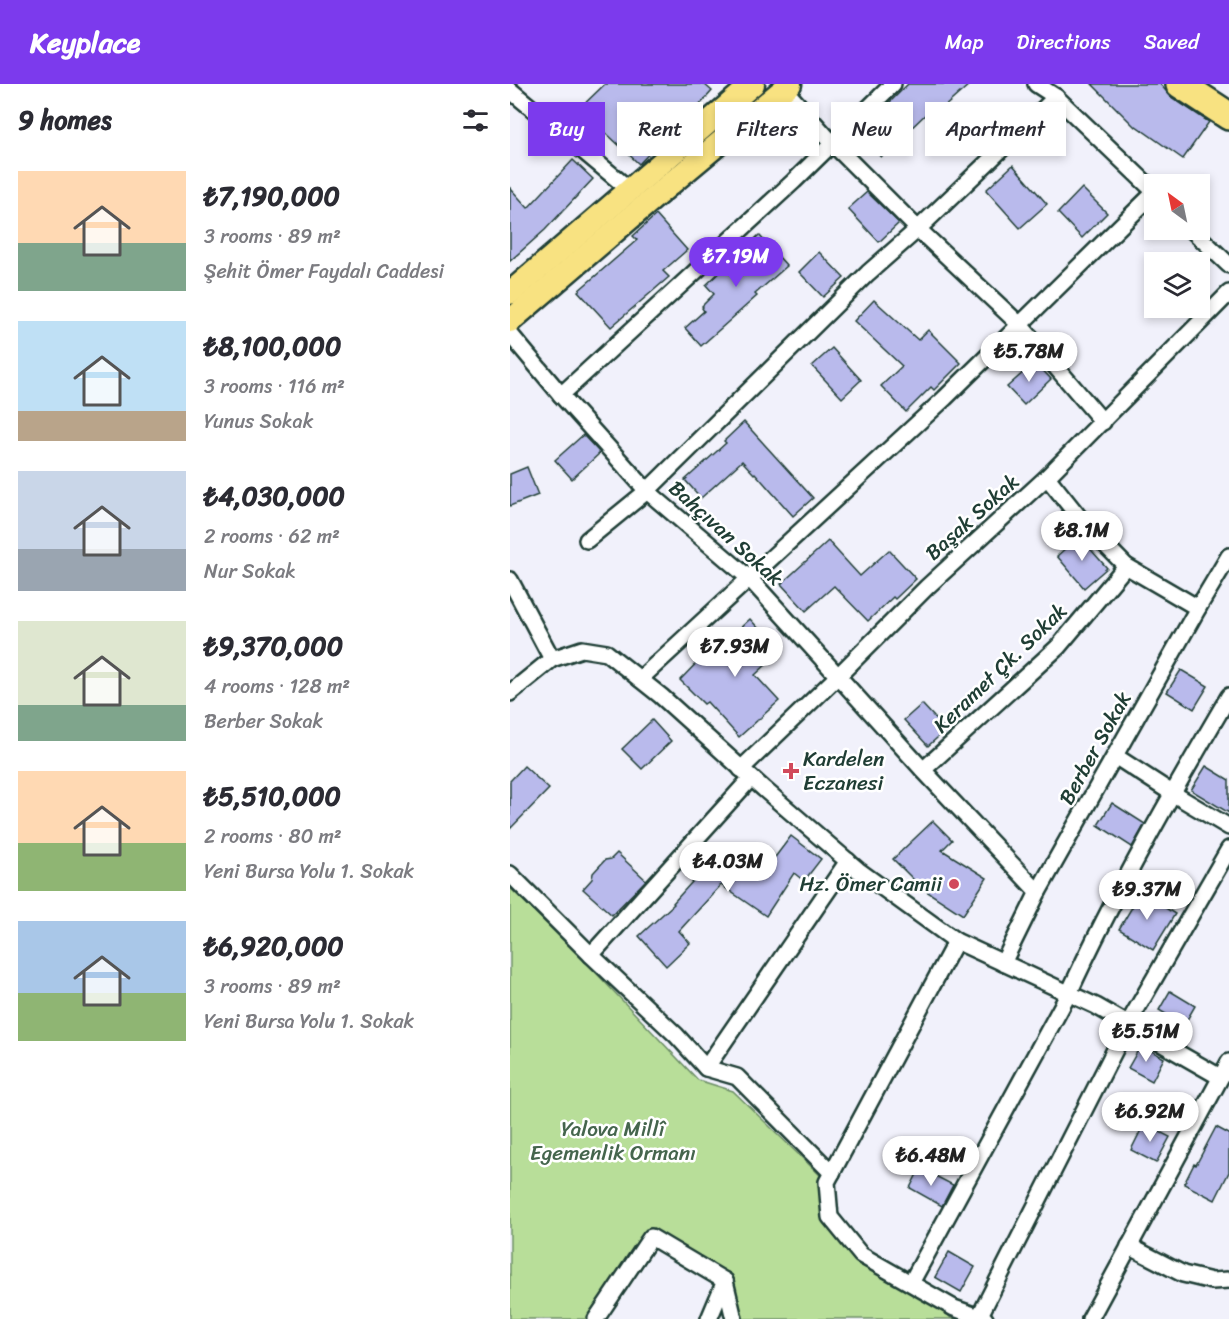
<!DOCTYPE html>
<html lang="en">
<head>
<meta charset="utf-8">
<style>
	:root { --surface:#fff; --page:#f7f7f7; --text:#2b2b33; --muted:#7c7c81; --accent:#7c3aed }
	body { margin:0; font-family:Sriracha,sans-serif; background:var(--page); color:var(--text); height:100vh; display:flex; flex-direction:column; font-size:22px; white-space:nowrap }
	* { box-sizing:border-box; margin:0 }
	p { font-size:20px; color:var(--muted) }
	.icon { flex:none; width:33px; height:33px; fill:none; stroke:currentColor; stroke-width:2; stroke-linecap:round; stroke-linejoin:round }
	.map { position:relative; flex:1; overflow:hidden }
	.panel { display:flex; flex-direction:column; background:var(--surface); width:510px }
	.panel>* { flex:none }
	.hud { position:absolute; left:18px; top:18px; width:570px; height:54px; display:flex; gap:12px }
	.needle { width:39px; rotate:327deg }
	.fabs { position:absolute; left:634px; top:90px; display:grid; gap:12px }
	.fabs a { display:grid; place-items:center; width:66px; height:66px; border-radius:0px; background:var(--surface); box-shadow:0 3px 9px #0003; font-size:30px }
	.price { position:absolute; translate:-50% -51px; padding:0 14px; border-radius:21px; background:#fff; color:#222; font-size:20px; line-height:39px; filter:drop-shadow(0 2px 3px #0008) }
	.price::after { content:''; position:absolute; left:50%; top:36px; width:18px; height:14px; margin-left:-9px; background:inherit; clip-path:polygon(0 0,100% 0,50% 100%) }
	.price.active { background:var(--accent); color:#fff }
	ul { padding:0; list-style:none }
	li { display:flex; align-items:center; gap:18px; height:150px; padding:0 18px }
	li span { display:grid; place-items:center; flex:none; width:168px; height:120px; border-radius:0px; color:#555 }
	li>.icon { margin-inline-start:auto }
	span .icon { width:72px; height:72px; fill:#fffc; stroke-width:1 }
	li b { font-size:26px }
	h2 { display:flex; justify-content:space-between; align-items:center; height:72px; padding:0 18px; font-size:26px }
	.chip { padding:0 21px; border-radius:0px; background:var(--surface); box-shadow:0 3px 9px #0003; font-size:21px; line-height:54px }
	.chip.active { background:var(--accent); color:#fff }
	header { display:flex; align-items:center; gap:36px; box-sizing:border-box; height:84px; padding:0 30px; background:var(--accent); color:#fff }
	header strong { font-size:28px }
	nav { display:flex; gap:33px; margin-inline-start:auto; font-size:21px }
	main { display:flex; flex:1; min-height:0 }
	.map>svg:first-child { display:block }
	.green { fill:#b8de99; stroke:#6c8e66; stroke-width:1.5 }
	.building { fill:#b9baec; stroke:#1f3d34; stroke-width:1.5 }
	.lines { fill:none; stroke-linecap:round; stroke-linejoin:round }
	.street-casing { stroke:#1f3d34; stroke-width:20 }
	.primary-casing { stroke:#1f3d34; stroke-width:27 }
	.highway-casing { stroke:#1f3d34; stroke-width:32 }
	.street { stroke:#fff; stroke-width:15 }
	.primary { stroke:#f8e281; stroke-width:22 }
	.highway { stroke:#f8e281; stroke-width:27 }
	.poi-dot { fill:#d1495b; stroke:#fff; stroke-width:2 }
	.labels { text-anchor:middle; stroke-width:5; stroke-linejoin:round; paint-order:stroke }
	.street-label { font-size:21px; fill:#1f3d34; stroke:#fff }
	.poi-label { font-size:21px; fill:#1f3d34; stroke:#fff; text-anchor:start }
	.park-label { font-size:21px; fill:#45654d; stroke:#fff }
</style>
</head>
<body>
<header>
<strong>Keyplace</strong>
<nav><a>Map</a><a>Directions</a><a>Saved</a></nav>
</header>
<main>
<section class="panel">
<h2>9 homes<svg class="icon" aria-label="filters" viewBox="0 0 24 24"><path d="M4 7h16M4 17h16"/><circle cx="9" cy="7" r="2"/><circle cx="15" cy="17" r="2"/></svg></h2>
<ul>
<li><span style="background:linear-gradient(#ffd9b3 60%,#7fa58c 0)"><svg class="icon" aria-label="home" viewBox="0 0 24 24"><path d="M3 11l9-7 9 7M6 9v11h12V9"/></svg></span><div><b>₺7,190,000</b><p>3 rooms · 89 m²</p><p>Şehit Ömer Faydalı Caddesi</p></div></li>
<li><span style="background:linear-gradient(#bfe0f5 75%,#b9a48a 0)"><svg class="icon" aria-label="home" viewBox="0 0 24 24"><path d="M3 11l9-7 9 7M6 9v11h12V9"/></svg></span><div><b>₺8,100,000</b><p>3 rooms · 116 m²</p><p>Yunus Sokak</p></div></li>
<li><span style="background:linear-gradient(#c9d6e8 65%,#9aa5b1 0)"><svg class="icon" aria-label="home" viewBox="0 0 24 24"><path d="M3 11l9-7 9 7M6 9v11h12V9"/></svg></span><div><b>₺4,030,000</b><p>2 rooms · 62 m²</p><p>Nur Sokak</p></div></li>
<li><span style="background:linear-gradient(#dfe7d0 70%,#7fa58c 0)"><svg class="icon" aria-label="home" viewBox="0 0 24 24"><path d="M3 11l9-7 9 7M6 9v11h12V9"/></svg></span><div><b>₺9,370,000</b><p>4 rooms · 128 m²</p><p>Berber Sokak</p></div></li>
<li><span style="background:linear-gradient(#ffd9b3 60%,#8fb573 0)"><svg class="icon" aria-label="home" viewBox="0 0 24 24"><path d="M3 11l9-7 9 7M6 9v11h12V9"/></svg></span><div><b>₺5,510,000</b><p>2 rooms · 80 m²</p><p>Yeni Bursa Yolu 1. Sokak</p></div></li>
<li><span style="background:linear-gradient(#a9c7e8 60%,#8fb573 0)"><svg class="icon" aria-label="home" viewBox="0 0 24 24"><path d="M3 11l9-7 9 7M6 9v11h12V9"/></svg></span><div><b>₺6,920,000</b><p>3 rooms · 89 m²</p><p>Yeni Bursa Yolu 1. Sokak</p></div></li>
</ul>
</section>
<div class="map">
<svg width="719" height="1235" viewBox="0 0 719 1235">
	<rect width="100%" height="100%" fill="#f1f1fb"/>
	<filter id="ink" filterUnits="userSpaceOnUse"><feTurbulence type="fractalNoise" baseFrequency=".0167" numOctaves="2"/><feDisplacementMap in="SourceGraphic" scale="12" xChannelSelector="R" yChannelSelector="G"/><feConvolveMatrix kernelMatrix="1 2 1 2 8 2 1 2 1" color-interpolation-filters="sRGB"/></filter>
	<g filter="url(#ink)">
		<path class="green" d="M0,804l69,67 119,125 35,11 94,91 3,35 31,38 50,28 40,35 28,-1 6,2h-251l-9,-38 -74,-44 -55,82h-86z"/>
		<g class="building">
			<path d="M95,0h99l8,7 -28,32 -3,-3 -42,44 -33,-31 -4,3 -25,-25z"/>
			<path d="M398,0h62l-36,32 -5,-5 -48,46 -23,-23z"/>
			<path d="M582,0h68l11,13 38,25 -26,37 -47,-33 -1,1z"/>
			<path d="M63,76l20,19 -48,51 -35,31v-73l18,20z"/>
			<path d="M503,81l34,39 -27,24 -34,-38z"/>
			<path d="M572,104l25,25 -25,25 -24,-25z"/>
			<path d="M357,108l32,31 -20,19 -31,-33z"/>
			<path d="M146,131l31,35 -24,21 6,6 -58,50 -33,-36 59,-51 -4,-4z"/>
			<path d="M249,151l28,31 -32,28 2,2 -56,50 -16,-18 19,-17 -2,-3 1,-1 -1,-1 12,-12 -8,-9z"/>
			<path d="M309,168l25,26 -21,19 -24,-25z"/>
			<path d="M364,216l44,40 10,-10 33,33 -27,27 -3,-3 -25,25 -25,-26 21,-20 -48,-45z"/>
			<path d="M322,264l29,32 -19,18 -30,-32z"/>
			<path d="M525,278l16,17 -27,26 -17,-18z"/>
			<path d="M234,338l69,76 -20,18 -38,-43 -1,1 -12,-13 -41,37 -16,-18 41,-37 -2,-2z"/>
			<path d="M73,351l17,18 -28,26 -17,-19z"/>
			<path d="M17,383l11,28 -28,11v-32z"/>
			<path d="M569,452l28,32 -23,20 -27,-32z"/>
			<path d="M318,457l32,35 29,-26 27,29 -21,20 -2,-2 -25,24 -34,-35 -28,25 -25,-27z"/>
			<path d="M240,535l30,33 -25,23 24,26 -40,36 -32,-35 -3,2 -24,-24 32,-33 4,3z"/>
			<path d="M671,586l27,16 -14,23 -27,-17z"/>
			<path d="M412,620l24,26 -18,16 -24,-26z"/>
			<path d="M142,636l19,21 -29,28 -20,-20z"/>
			<path d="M14,682l25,23 -39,40v-48z"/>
			<path d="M696,682l23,14v33l-38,-23z"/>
			<path d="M602,719l33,21 -13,23 -34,-22z"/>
			<path d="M423,737l19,19 -10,10 45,28 -24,37 -40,-26 -30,-30z"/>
			<path d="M281,752l30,23 -17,22 -10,-8 -28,43 -45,-31 -42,46 11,12 -24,23 -27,-30 35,-32 -1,-1 19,-21 38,-36 30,31z"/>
			<path d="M107,769l29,27 -34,35 -29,-26 9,-10 1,-6 12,-13 6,-1z"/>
			<path d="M631,808l34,22 -22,36 -34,-21z"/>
			<path d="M660,907l25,15 -11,19 -25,-15z"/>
			<path d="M631,961l23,13 -12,23 -24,-13z"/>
			<path d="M634,1040l26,13 -14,26 -25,-13z"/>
			<path d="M706,1043l13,7v38l-14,28 -31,-16 10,-20 2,1z"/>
			<path d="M410,1084l33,17 -11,21 -32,-18z"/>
			<path d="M439,1168l26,15 -14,25 -26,-15z"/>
		</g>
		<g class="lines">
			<g class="street-casing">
				<g id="street">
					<path d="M526,0l20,13 99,95"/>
					<path d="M274,5l48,54 86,86 102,96 83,97"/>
					<path d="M0,6l120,100"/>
					<path d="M682,146l37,35"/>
					<path d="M0,250l51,61 86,96 103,88 173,191 115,122"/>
					<path d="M51,311l233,-214 99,-97"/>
					<path d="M537,393l35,44 44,45 72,42"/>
					<path d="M77,456l60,-49 221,-218 50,-44 138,-132"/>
					<path d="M0,496l42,79"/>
					<path d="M130,595l305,-281 210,-206"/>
					<path d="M0,609l42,-34 30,-10 25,4 54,43 103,93 94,81 98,71 140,65 124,71"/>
					<path d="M605,672l57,37 57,34"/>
					<path d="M231,685l97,-93 89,-89 120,-110 182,-184"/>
					<path d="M413,686l135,-123 68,-81"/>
					<path d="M0,790l81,81 85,80 30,33 31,9 95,96"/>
					<path d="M446,857l-129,241 3,35 31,38 93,53 31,11"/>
					<path d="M81,871l160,-177"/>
					<path d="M493,879l35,-71 160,-284 31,-52"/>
					<path d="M196,984l142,-207"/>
					<path d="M619,1162l54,28 29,7 17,-1"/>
					<path d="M401,1199l158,-290c47,-102 103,-200 160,-297"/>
					<path d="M469,1233l149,-293 101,-175"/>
					<path d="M86,1235l55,-82 74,44"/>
					<path d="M199,1235l16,-38 9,38"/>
					<path d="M580,1235l139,-257"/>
				</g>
			</g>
			<g class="primary-casing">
				<g id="primary">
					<path d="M0,209l243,-209"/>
					<path d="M0,237l147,-126 133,-111"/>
				</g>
			</g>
			<g class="highway-casing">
				<path id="highway" d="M670,0l49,32"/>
			</g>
			<use href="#street" class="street"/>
			<use href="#primary" class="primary"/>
			<use href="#highway" class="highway"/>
		</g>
	</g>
	<g class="poi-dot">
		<path d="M278 678h6v6h6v6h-6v6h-6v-6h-6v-6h6z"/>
		<circle cx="444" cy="800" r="6"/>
	</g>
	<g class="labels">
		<g class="street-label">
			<text transform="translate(462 433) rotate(-42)" y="7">Başak Sokak</text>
			<text transform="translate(216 449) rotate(42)" y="7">Bahçıvan Sokak</text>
			<text transform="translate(490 584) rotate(-44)" y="7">Keramet Çk. Sokak</text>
			<text transform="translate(585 664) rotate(-61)" y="7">Berber Sokak</text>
		</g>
		<g class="poi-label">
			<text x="293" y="682">Kardelen<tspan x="293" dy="24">Eczanesi</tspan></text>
			<text x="432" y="807" text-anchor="end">Hz. Ömer Camii</text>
		</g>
		<g class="park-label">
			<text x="103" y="1052">Yalova Millî<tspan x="103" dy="24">Egemenlik Ormanı</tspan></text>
		</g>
	</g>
</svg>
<div class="fabs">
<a><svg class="needle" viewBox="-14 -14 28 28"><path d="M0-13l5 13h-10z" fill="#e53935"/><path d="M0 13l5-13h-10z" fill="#7c7c81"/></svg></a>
<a><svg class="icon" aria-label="layers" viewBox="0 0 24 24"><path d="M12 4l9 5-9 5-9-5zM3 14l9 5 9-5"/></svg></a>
</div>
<b class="price active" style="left:226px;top:204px">₺7.19M</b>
<b class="price" style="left:519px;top:299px">₺5.78M</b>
<b class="price" style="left:572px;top:478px">₺8.1M</b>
<b class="price" style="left:225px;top:594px">₺7.93M</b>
<b class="price" style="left:218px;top:809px">₺4.03M</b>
<b class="price" style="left:637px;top:837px">₺9.37M</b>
<b class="price" style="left:636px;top:979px">₺5.51M</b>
<b class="price" style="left:640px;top:1059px">₺6.92M</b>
<b class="price" style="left:421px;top:1103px">₺6.48M</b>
<div class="hud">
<a class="chip active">Buy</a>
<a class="chip">Rent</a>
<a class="chip">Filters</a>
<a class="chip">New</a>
<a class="chip">Apartment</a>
</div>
</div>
</main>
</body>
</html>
